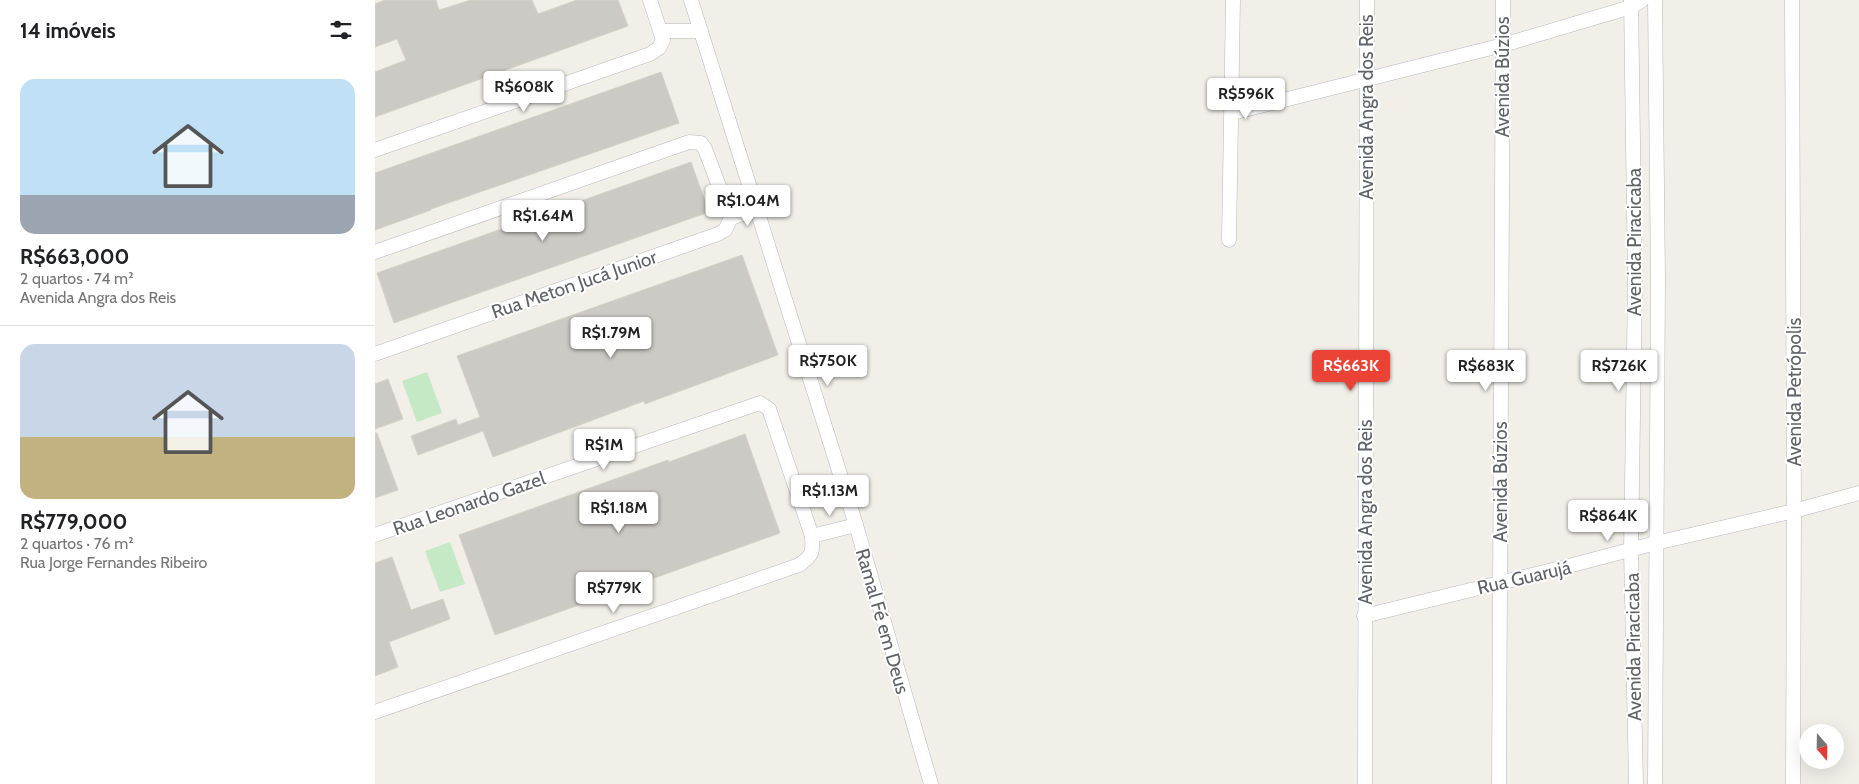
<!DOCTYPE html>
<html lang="pt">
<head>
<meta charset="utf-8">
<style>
	:root { --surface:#fff; --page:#f6f6f6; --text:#202124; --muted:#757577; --line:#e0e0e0; --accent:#ea4335 }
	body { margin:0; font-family:Cabin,sans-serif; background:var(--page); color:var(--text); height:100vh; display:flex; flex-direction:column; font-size:19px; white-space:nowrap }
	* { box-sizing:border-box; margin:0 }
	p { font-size:16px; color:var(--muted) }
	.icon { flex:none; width:28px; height:28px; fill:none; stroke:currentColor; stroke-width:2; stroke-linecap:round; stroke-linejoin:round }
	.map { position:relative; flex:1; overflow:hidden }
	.drawer { display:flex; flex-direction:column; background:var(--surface); width:375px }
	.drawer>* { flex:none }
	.needle { width:32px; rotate:160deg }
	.buttons { position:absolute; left:1424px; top:724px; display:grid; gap:10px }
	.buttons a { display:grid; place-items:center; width:45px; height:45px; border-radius:50%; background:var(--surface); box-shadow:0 5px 20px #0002; font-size:25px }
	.price { position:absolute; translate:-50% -42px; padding:0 11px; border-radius:5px; background:#fff; color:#222; font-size:16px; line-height:32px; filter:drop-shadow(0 1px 2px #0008) }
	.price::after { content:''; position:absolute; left:50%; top:30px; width:15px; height:11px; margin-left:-8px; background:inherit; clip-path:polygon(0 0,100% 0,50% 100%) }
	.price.selected { background:var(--accent); color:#fff }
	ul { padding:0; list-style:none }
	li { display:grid; align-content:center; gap:10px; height:265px; padding:0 20px }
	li+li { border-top:1px solid var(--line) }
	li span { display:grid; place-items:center; height:155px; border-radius:15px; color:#555 }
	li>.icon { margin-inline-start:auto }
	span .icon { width:90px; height:90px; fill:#fffc; stroke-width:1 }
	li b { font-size:21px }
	h2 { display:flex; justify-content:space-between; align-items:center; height:60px; padding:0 20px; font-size:21px }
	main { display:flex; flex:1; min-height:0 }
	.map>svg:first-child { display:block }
	.green { fill:#c5e8c5 }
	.building { fill:#cccac5; stroke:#d6d1c6 }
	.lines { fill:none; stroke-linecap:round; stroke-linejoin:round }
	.street-casing { stroke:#b5b8bc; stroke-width:15 }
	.street { stroke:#fff; stroke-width:14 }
	.labels { text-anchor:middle; stroke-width:4; stroke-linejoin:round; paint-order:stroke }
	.street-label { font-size:19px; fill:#5f6368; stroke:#fff }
</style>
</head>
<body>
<main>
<section class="drawer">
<h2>14 imóveis<svg class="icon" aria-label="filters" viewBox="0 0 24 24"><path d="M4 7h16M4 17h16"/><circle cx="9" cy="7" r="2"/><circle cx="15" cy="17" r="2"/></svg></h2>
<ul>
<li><span style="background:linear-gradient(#bfe0f5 75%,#9aa5b1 0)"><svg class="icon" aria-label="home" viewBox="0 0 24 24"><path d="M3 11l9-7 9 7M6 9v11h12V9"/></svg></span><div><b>R$663,000</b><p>2 quartos · 74 m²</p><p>Avenida Angra dos Reis</p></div></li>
<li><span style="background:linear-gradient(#c9d6e8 60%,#c2b280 0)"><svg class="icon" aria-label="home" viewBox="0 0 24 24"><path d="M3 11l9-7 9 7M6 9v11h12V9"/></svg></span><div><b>R$779,000</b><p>2 quartos · 76 m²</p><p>Rua Jorge Fernandes Ribeiro</p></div></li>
</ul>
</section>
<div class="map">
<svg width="1484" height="784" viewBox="0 0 1484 784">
	<rect width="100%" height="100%" fill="#f1efe8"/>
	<g class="green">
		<path d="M52,372l15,41 -25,9 -15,-41z"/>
		<path d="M75,542l15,42 -25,8 -15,-41z"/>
	</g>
	<g class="building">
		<path d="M10,0h51l3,10 32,-10h61l6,14 39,-14h41l10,26 -253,91v-45l31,-12 -9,-21 -22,8v-43z"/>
		<path d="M286,72l18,51 -248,86v1l-56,20v-57z"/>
		<path d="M316,162l18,50 -315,111 -17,-50z"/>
		<path d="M367,255l36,100 -133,49 -1,-3 -151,56 -10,-26 -65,24 -7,-19 45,-17 2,6 22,-8 -23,-61z"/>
		<path d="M13,379l15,40 -28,10v-45z"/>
		<path d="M0,433h2l21,57 -23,8z"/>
		<path d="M370,434l35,99 -285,102 -36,-100 209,-75 1,2z"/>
		<path d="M17,557l19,53 32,-11 7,20 -61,23 9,25 -23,9v-113z"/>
	</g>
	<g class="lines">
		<g class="street-casing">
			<g id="street">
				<path d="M316,0l165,525 75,259"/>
				<path d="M1256,0l4,283 -4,268 5,233"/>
				<path d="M1280,0l3,280 -3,504"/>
				<path d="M1417,0l2,511 -1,273"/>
				<path d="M286,31h40"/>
				<path d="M857,113l271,-68 128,-38 11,-7"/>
				<path d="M0,150l275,-96 9,-6 4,-8 -13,-40"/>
				<path d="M356,218l26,-9"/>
				<path d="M854,240l4,-240"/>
				<path d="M0,252l314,-110 12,1 4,6 26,69 -6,12 -7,4 -343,120"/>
				<path d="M0,535l385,-132 9,6 43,127c1,17 1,19 -13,29l-424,147"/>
				<path d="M437,536l44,-11"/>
				<path d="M989,616l197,-48 95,-25 138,-32 65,-18"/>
				<path d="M990,784l2,-784"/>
				<path d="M1124,784l4,-784"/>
			</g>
		</g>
		<use href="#street" class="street"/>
	</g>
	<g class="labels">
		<g class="street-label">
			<text transform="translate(1127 77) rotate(-90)" y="7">Avenida Búzios</text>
			<text transform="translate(991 107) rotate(-90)" y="7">Avenida Angra dos Reis</text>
			<text transform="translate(1259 242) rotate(-90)" y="7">Avenida Piracicaba</text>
			<text transform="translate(199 284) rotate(-19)" y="7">Rua Meton Jucá Junior</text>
			<text transform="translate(1419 392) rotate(-90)" y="7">Avenida Petrópolis</text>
			<text transform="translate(1125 482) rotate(-90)" y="7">Avenida Búzios</text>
			<text transform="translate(94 503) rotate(-19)" y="7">Rua Leonardo Gazel</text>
			<text transform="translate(990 512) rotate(-90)" y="7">Avenida Angra dos Reis</text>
			<text transform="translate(1149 577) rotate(-13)" y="7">Rua Guarujá</text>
			<text transform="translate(508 621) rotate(74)" y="7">Ramal Fé em Deus</text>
			<text transform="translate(1258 647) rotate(-91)" y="7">Avenida Piracicaba</text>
		</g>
	</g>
</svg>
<div class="buttons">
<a><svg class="needle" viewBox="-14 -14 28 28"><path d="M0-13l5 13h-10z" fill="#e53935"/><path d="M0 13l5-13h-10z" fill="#757577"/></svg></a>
</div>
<b class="price" style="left:149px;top:113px">R$608K</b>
<b class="price" style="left:871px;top:120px">R$596K</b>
<b class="price" style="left:373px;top:227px">R$1.04M</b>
<b class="price" style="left:168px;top:242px">R$1.64M</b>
<b class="price" style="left:236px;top:359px">R$1.79M</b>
<b class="price" style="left:453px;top:387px">R$750K</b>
<b class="price selected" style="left:976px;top:392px">R$663K</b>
<b class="price" style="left:1111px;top:392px">R$683K</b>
<b class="price" style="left:1244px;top:392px">R$726K</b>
<b class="price" style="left:229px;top:471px">R$1M</b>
<b class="price" style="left:455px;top:517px">R$1.13M</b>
<b class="price" style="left:244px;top:534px">R$1.18M</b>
<b class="price" style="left:1233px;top:542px">R$864K</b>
<b class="price" style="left:239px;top:614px">R$779K</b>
</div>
</main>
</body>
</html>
